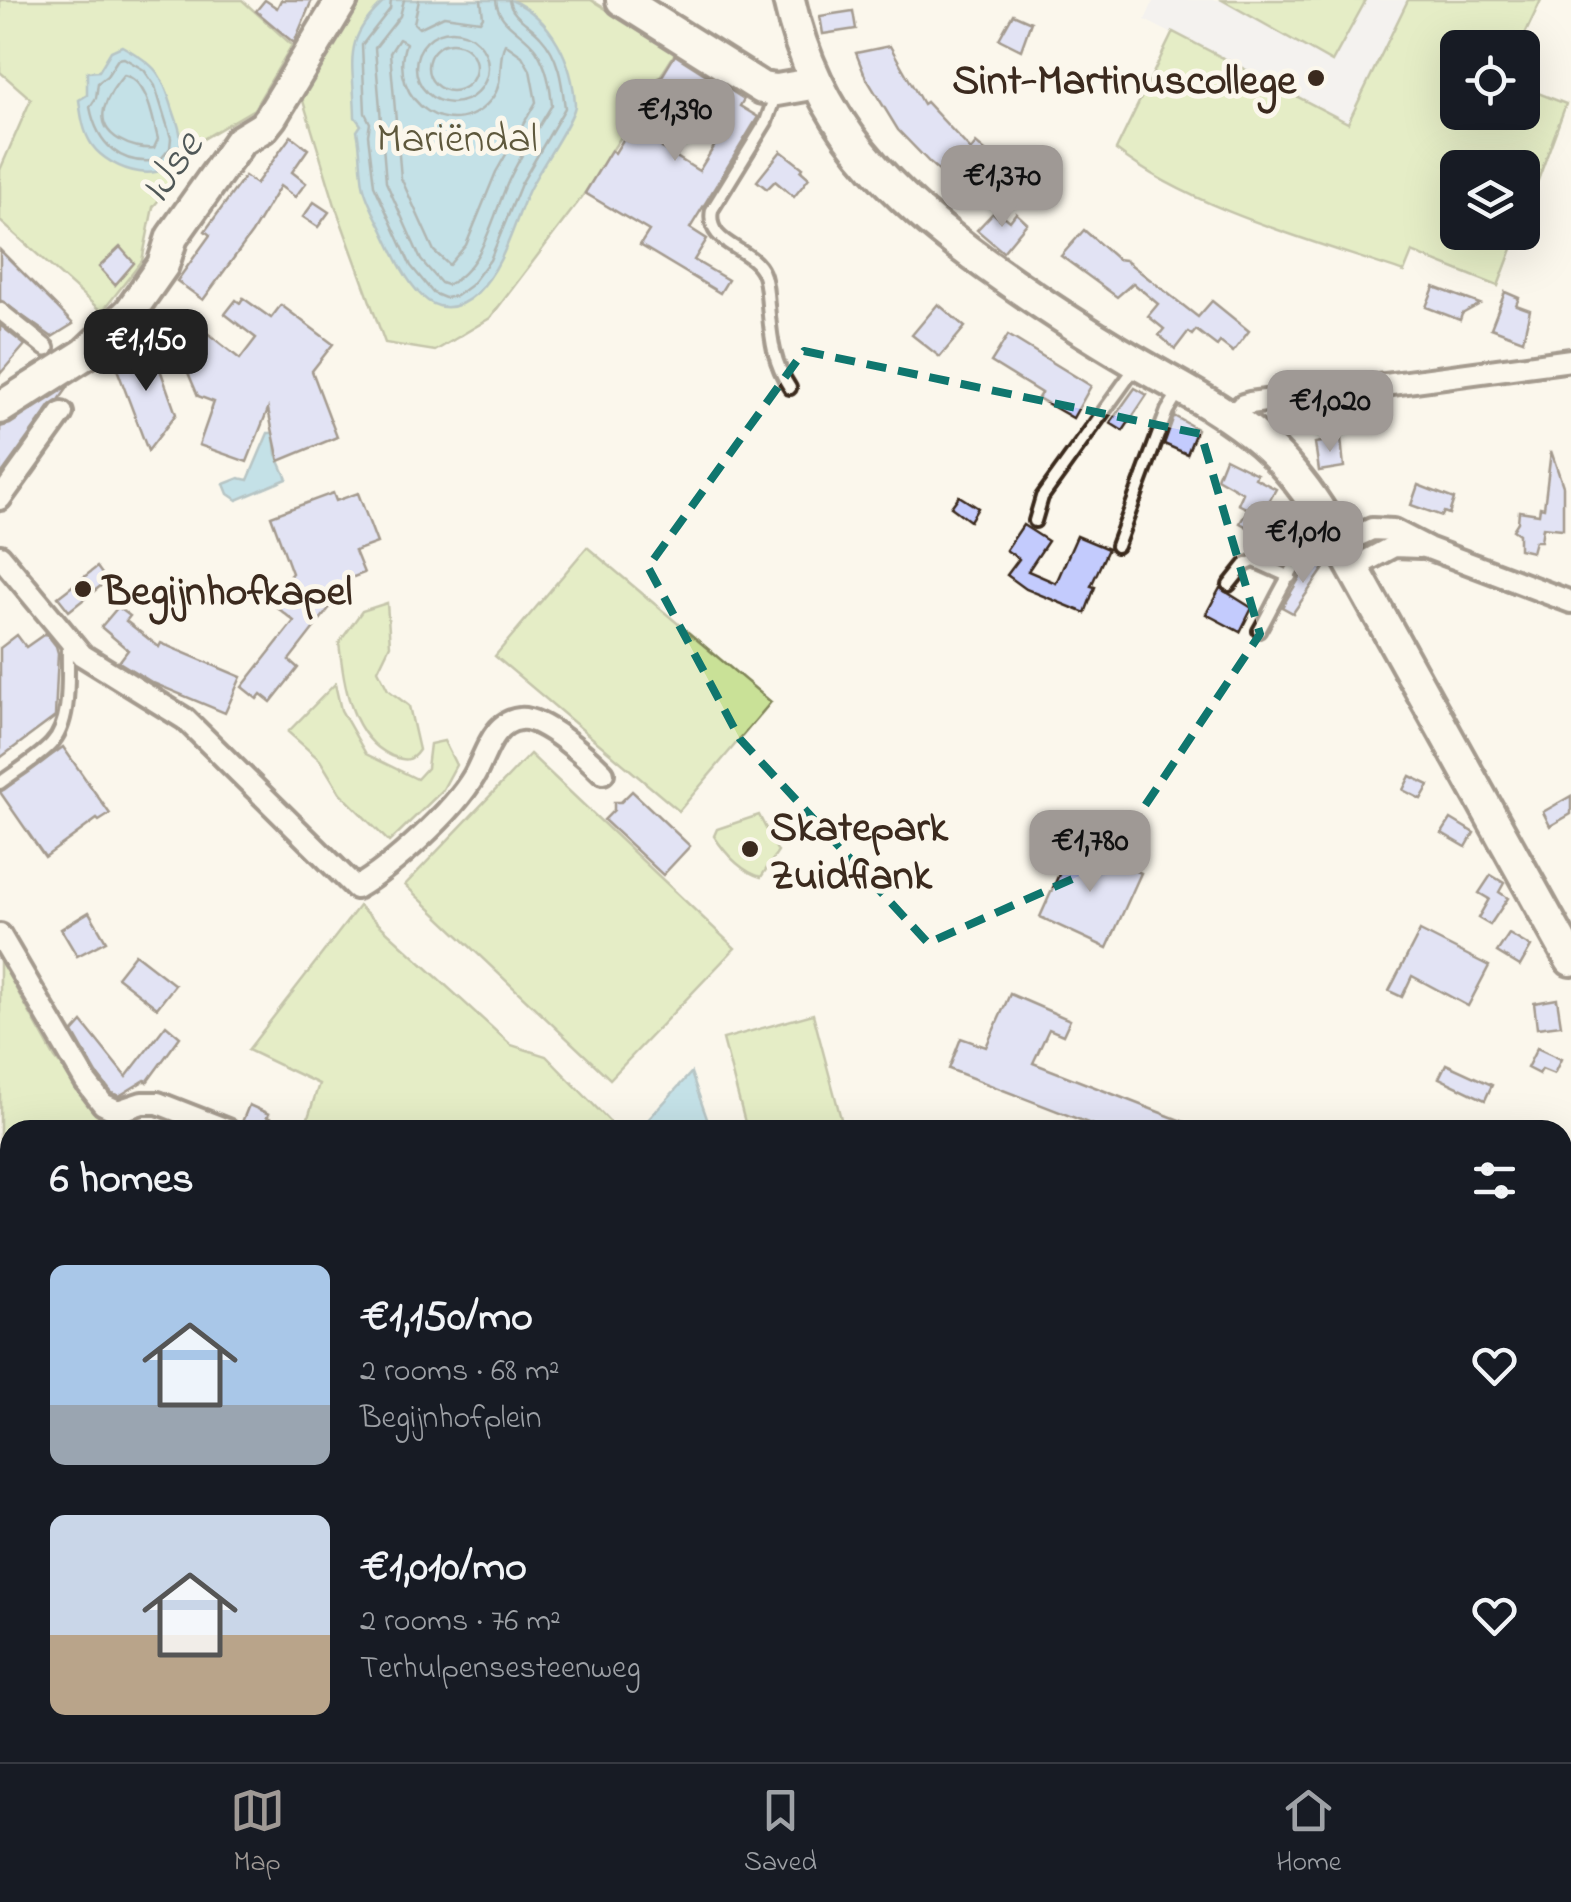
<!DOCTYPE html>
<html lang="en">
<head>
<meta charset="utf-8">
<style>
	:root { --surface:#171b24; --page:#242831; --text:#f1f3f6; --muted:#9ea1a6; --line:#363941; --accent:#9f9995 }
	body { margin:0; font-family:"Indie Flower",sans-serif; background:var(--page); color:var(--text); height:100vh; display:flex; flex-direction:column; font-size:38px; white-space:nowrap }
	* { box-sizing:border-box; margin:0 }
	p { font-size:32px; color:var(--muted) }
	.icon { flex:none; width:55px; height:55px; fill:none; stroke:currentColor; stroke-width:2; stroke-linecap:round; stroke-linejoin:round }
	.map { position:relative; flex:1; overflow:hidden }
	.panel { position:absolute; left:0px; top:1120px; width:1572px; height:642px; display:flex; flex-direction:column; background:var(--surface); border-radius:30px 30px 0 0; box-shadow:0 10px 40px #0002 }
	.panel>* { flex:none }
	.fabs { position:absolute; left:1440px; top:30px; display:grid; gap:20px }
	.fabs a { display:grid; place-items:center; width:100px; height:100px; border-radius:15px; background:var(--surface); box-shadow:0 10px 40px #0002; font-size:50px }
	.price { position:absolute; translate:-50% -85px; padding:0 22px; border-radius:20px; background:var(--accent); color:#111; font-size:32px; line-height:65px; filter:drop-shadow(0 2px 5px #0008) }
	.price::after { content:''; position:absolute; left:50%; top:60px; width:30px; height:22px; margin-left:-15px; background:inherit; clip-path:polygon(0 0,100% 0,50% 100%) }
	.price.current { background:#222; color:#fff }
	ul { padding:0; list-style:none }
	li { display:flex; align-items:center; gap:30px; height:250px; padding:0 50px }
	li span { display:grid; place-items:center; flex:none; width:280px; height:200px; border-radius:15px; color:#555 }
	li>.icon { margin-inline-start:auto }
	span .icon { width:120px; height:120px; fill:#fffc; stroke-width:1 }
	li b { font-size:42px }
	h2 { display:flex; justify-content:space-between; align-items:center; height:120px; padding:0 50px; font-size:42px }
	.menu { display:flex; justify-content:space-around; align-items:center; height:140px; border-top:2px solid var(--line); background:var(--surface); font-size:28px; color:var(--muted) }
	.menu a { display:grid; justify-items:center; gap:5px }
	.menu .current { color:var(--accent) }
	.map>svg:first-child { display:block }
	.built { fill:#eaeaf1 }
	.green { fill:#c9e197; stroke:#82865a; stroke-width:2.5 }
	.water { fill:#81c5e1; stroke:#658793; stroke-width:2.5 }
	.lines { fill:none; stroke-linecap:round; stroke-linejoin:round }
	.shore { stroke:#57686c; stroke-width:2.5 }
	.stream { stroke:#658793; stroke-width:5 }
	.building { fill:#c3cbfd; stroke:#3b2a1e; stroke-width:2.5; fill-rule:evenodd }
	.service-casing { stroke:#3b2a1e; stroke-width:18 }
	.pedestrian-casing { stroke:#3b2a1e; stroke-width:22 }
	.minor-casing { stroke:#3b2a1e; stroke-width:28 }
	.secondary-casing { stroke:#3b2a1e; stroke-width:38 }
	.service { stroke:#fbf7ec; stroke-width:10 }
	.pedestrian { stroke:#fbf7ec; stroke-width:15 }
	.minor { stroke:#fbf7ec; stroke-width:20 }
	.secondary { stroke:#fbf7ec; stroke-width:30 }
	.marked { fill:none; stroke:#0f766e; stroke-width:8; stroke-dasharray:20 12; stroke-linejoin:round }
	.poi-dot { fill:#3b2a1e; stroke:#fbf7ec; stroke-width:4 }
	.labels { text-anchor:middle; stroke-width:10; stroke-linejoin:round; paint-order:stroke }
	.poi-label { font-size:42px; font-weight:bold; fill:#3b2a1e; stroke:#fbf7ec; text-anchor:start }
	.park-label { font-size:42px; fill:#5e583c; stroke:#fbf7ec }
	.water-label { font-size:45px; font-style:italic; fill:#505858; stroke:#fbf7ec }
</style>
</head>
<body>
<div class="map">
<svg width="1571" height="1762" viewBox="0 0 1571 1762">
	<rect width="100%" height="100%" fill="#fbf7ec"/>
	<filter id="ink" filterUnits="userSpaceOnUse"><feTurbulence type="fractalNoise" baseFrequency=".01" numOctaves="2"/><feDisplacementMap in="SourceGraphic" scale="20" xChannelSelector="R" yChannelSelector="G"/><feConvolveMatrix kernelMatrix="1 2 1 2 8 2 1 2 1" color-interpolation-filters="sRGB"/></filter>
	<g filter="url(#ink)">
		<path class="built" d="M1154,0h254l-60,123 -203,-103z"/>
		<g class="green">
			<path d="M0,0h242l50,45 -38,64 -54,32 -20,33 -27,33 -11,54 -40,51 -102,-91v-51l31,-71 -31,-27z"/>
			<path d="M354,0h237l85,52 -94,145 -92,121 -55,33 -50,-8 -50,-138 -35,-114z"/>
			<path d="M1222,0h144l-34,62z"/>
			<path d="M1408,0h133l-22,47 -61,1v64h64l1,-25 43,17 -43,117 -1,-53h-64v64l60,1 -20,53 -86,-34 -8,20c-91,-31 -212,-63 -288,-122l57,-118 175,91z"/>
			<path d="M587,547l184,155 -92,109 -184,-155z"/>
			<path d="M387,603l3,42 -12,25 10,20 21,16 10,44c-8,12 -14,11 -27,6 -42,-19 -48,-73 -53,-113l23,-32z"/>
			<path d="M335,684l6,26 25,44 51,25 10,-11 3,-24 14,-3 12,24 -14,26 -53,51 -49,-49 -20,-33 -32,-28z"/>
			<path d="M530,754l205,194 -125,131 -205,-194z"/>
			<path d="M759,815l19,37 -17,25c-21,-6 -36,-24 -47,-41l3,-7z"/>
			<path d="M359,906l152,139 35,11 72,74h-314l15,-46 -71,-34z"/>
			<path d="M0,960l55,98 51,61 10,5 -8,6h-98v98l-10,15z"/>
			<path d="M813,1014l31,116h-97l-24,-91z"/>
		</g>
		<g class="water">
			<path d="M386,0h125c41,18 62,62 64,105 0,13 -39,69 -47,87 -15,34 -24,74 -51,101 -48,44 -76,-24 -93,-60 -7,-15 -18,-32 -21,-49 -3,-18 -2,-36 -6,-53l4,-6 -6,-8c-1,-55 -15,-76 31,-117z"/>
			<path d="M122,46c34,19 40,27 51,64 4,12 10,25 7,38 -10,42 -70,23 -88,-3 -9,-13 -11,-30 -13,-45l8,-5v-23l12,-1 12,-20z"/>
			<path d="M268,433h6l2,21 11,25 -50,21 -9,-6 -4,-10 15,-6 9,2z"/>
			<path d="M691,1073l20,57h-53l-12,-8z"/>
		</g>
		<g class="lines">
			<g class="shore">
				<path d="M391,0l-1,9 -28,36 3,68 5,10 -2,12 6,50 37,81 22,27 12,5 11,-2 15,-11 19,-25 31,-76 44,-76c-3,-25 -6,-52 -24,-71 -11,-13 -30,-20 -32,-37"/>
				<path d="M404,0l-4,16 -25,32 11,134 35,78 20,23 6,2c37,-17 46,-71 62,-105 12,-26 28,-50 43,-75 -2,-20 -5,-38 -16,-55 -13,-19 -38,-25 -40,-50"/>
				<path d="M419,0l-5,23 5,5 25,-12 36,5 3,-4 -2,-17"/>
				<circle cx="452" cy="67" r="36"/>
				<path d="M399,39l7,4c-21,59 50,105 87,54 12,-17 4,-38 12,-53l17,12 8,14 6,32 -40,70 -30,73 -17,20 -15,-14 -33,-73 -11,-125z"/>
				<circle cx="452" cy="67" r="24"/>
				<path d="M124,58l20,12 11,16 16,52 -1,10 -10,12c-39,7 -63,-16 -70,-53l6,-9 2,-15 9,-7 11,-17z"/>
				<path d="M124,75c24,6 28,42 34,64l-4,9c-20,2 -56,-11 -50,-39 4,-14 11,-23 20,-34z"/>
			</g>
			<path class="stream" d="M19,376l28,-16"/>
		</g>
		<g class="building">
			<path d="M265,0l12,8 4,-8h31l-18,43 -38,-32z"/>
			<path d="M853,11l3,18 -33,5 -3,-18z"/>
			<path d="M1013,14l18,8 -10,28 -22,-11z"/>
			<path d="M890,46l33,58 3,-2 45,48 5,-7 15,13 -4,5 12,13 -23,29 -45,-39 -33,-34 -33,-54 -9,-23z"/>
			<path d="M675,55l69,44 -4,7 18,11 -68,111 17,11 -13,21 34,20 -8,13 -80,-48 9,-14 -64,-38 26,-43 4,3zM693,98l37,23 -31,50 -37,-23z"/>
			<path d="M291,136l17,13 -16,23 14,11 -11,14 -15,-11 -28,47 -49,67 -26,-19 33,-46 -5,-4 40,-55 11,8z"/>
			<path d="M781,151l22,17 -2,3 8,7 -15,19 -19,-16 -8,8 -10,-8z"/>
			<path d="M314,202l15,10 -11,15 -15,-10z"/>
			<path d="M993,213l8,7 3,-4 6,5 6,-8 11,10 -24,29 -26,-22z"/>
			<path d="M1084,230l33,29 8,1 73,57 14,-16 37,30 -16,21 -13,-10 -3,4 -21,-16 -4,5 -4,-3 -13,17 -16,-14 5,-6 -16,-13 10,-12 -25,-21 -16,14 -56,-41z"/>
			<path d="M120,247l14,16 -19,22 -16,-18z"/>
			<path d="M0,250l56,56 17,18 -21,13 -52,-37z"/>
			<path d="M1434,287l46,17 -18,10 -2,6 -34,-13z"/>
			<path d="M1505,292l14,6 -3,7 14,5 -7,30 -32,-12z"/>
			<path d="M243,298l28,20 10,-13 52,39 -21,27 25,66 -58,24 -11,-52 -21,53 -48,-17 15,-43 -16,-6 -29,-68 24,20 13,-16 34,27 16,-21 -31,-24 11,-14 4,3z"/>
			<path d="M938,304l27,23 -25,30 -28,-22z"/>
			<path d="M0,325l25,20 -25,29z"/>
			<path d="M1008,335l83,51 -18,32 -35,-20 3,-5 -50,-31z"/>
			<path d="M127,340l13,27 15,-12 21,59 -28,37 -34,-90z"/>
			<path d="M69,386l-10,14 -8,5 -51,71v-49l10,-3z"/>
			<path d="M1135,388l12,7 -24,36 -13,-8z"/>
			<path d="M1174,416l23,13 -10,25 -23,-10z"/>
			<path d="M1341,439l3,28 -25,4 -4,-28z"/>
			<path d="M1551,451l12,35v43l-20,-2 -2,14h-6l-3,11 -13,-3v-15l-6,-4 5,-8 1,-11 20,3 1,-7 4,1z"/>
			<path d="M1225,458l32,16 -2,4 21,11 -23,41 -13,-7 8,-14 -10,-5 5,-11 -26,-15z"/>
			<path d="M1418,485l36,14 -5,15 -5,-2 -2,4 -31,-11z"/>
			<path d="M333,493l3,8 22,-8 19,50 -22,8 9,22 -16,6 -16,20 2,3 -45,58 9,8 -27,34 -10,-8 -4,5 -15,-12 52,-66 -25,-20 23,-28 -21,-57z"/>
			<path d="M959,496l19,12 -8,13 -19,-14z"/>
			<path d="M1023,525l25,16 -20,30 28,12 21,-47 31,13 -17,37 4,1 -10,26 -59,-24 -19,-14 12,-16 -13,-9z"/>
			<path d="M1311,559l14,8 -32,46 -11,-6z"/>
			<path d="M97,567l10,14 -38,30 -11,-14z"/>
			<path d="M1220,588l32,20 -12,24 -34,-18z"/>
			<path d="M118,607l12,9 -4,5 33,26 2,-4 80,34 -16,36 -72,-30 -34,-21 9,-12 -27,-23z"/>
			<path d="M46,633l10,13 2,7 -3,64 -55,41v-110l17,-13 9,12z"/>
			<path d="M63,747l47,67 -11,7 -2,-2 -52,38 -45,-65z"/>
			<path d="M1410,776l19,9 -8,14 -18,-9z"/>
			<path d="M632,791l58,55 -27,29 -59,-55 10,-10v-8h7z"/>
			<path d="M1571,796v18l-21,12 -7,-14z"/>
			<path d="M1451,819l23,14 -8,14 -24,-14z"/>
			<path d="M1073,843l68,30 -34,75 -67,-31z"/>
			<path d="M1491,875l13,8 -5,9 9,6 -18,27 -12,-7 11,-19 -10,-6z"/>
			<path d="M89,912l17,29 -29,15 -16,-27z"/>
			<path d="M1420,931l69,35 -21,40 -56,-30 -10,21 -13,-6z"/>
			<path d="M1509,934l22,13 -11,19 -23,-14z"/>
			<path d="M135,954l40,31 -18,23 -40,-31z"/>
			<path d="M1010,994l60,26 -7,15 -14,-6 -16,34 172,67h-99l-157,-61 12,-31 25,9z"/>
			<path d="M1557,999l4,26 -24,3 -3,-25z"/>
			<path d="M82,1022l44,55 40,-52 14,12 -33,45 -2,-2 -26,16 -7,-3 -15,-19 -24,-42z"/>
			<path d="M1537,1048l24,11 -7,15 -12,-5 -3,5 -12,-6z"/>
			<path d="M1446,1064l46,21 -7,15 -46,-22z"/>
			<path d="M249,1105l20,9 -2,3 27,13h-47l-7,-3z"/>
		</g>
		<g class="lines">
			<g class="service-casing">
				<g id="service">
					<path d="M775,96l-9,26 -54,88c-7,36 40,36 51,63 4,9 4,22 5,32 3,31 4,56 22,83"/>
					<path d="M1035,521l7,-24 93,-129"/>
					<path d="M1117,546l50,-135 13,-21"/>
					<path d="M1229,585l16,-20 9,-4 36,16"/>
					<path d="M1259,631c19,-33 37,-81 70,-101"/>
					<path d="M0,783c16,-12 37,-24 51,-39 22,-23 16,-71 17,-101"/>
				</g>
			</g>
			<g class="pedestrian-casing">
				<path id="pedestrian" d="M0,311l46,37"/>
			</g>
			<g class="minor-casing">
				<g id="minor">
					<path d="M1230,419l13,-14 7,-2 321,-43"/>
					<path d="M0,499l62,-86"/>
					<path d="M1340,544l32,-15 21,1 35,18 143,54"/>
					<path d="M0,556l82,99 103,64 171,169c36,-21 97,-76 118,-112 12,-21 18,-54 46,-57 22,-3 68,39 83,54"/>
					<path d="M1353,568l41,-22 26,1"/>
					<path d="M0,935l86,147 17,22 15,7 24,-8h16l69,27"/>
					<path d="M1562,1652l9,4"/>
					<path d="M286,1752v10"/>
					<path d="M762,1752l4,10"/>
					<path d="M660,1762l7,-10"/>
					<path d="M1023,1762l4,-10"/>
					<path d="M1257,1762v-10"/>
				</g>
			</g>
			<g class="secondary-casing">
				<g id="secondary">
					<path d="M622,0l140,88 15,2 40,-7"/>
					<path d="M789,0c27,124 100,194 199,266 45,32 91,63 139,91 45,27 95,50 135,85 33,29 56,64 78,102l231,416"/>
					<path d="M0,408l85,-54 45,-42 33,-47 9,-28 68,-96 23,-14 8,-10 71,-117"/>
					<path d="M1562,1268l9,-41"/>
					<path d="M1464,1762l2,-10"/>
				</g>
			</g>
			<use href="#service" class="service"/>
			<use href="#pedestrian" class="pedestrian"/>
			<use href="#minor" class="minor"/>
			<use href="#secondary" class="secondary"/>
		</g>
	</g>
	<path d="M0 0H1571V1762H0ZM804,351l397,83 59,200 -154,230 -178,79 -188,-204 -92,-172z" fill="#fbf7ec" fill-opacity=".55" fill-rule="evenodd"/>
	<path class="marked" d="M804,351l397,83 59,200 -154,230 -178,79 -188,-204 -92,-172z"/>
	<g class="poi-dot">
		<circle cx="1316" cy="78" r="10"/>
		<circle cx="83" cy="589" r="10"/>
		<circle cx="750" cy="849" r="10"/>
	</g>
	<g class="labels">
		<g class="poi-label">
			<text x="1296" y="93" text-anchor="end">Sint-Martinuscollege</text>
			<text x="103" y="604">Begijnhofkapel</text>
			<text x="770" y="840">Skatepark<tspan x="770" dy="48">Zuidflank</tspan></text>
		</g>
		<g class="park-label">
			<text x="457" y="151">Mariëndal</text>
		</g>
		<g class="water-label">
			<text transform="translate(169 166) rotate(-55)" y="16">IJse</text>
		</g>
	</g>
</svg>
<div class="fabs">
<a><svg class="icon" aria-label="locate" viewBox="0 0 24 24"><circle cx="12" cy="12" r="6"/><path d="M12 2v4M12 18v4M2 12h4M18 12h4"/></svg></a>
<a><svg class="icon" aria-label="layers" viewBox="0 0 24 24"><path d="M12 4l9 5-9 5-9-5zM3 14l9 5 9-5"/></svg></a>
</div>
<b class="price" style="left:675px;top:164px">€1,390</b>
<b class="price" style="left:1002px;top:230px">€1,370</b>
<b class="price current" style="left:146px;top:394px">€1,150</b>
<b class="price" style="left:1330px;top:455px">€1,020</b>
<b class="price" style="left:1303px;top:586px">€1,010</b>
<b class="price" style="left:1090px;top:895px">€1,780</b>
<section class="panel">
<h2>6 homes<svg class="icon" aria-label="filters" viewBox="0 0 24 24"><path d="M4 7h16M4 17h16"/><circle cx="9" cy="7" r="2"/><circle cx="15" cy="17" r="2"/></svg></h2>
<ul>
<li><span style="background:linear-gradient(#a9c7e8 70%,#9aa5b1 0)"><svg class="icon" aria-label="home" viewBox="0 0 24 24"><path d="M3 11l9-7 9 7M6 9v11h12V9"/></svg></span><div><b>€1,150/mo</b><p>2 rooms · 68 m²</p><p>Begijnhofplein</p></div><svg class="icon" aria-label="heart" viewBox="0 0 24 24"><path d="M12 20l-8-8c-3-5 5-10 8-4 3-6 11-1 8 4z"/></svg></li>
<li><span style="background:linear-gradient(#c9d6e8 60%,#b9a48a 0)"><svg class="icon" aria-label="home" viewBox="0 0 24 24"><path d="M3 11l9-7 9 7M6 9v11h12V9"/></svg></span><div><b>€1,010/mo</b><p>2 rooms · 76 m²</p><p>Terhulpensesteenweg</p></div><svg class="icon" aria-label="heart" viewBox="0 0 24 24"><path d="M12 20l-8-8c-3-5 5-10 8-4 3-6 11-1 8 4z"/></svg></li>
</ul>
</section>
</div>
<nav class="menu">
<a class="current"><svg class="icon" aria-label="map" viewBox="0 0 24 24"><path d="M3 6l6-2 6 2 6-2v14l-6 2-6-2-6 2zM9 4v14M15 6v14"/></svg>Map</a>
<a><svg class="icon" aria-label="saved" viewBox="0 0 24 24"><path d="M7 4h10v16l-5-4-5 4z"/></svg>Saved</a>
<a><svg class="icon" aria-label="home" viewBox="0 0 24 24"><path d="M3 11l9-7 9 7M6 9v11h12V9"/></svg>Home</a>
</nav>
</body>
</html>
